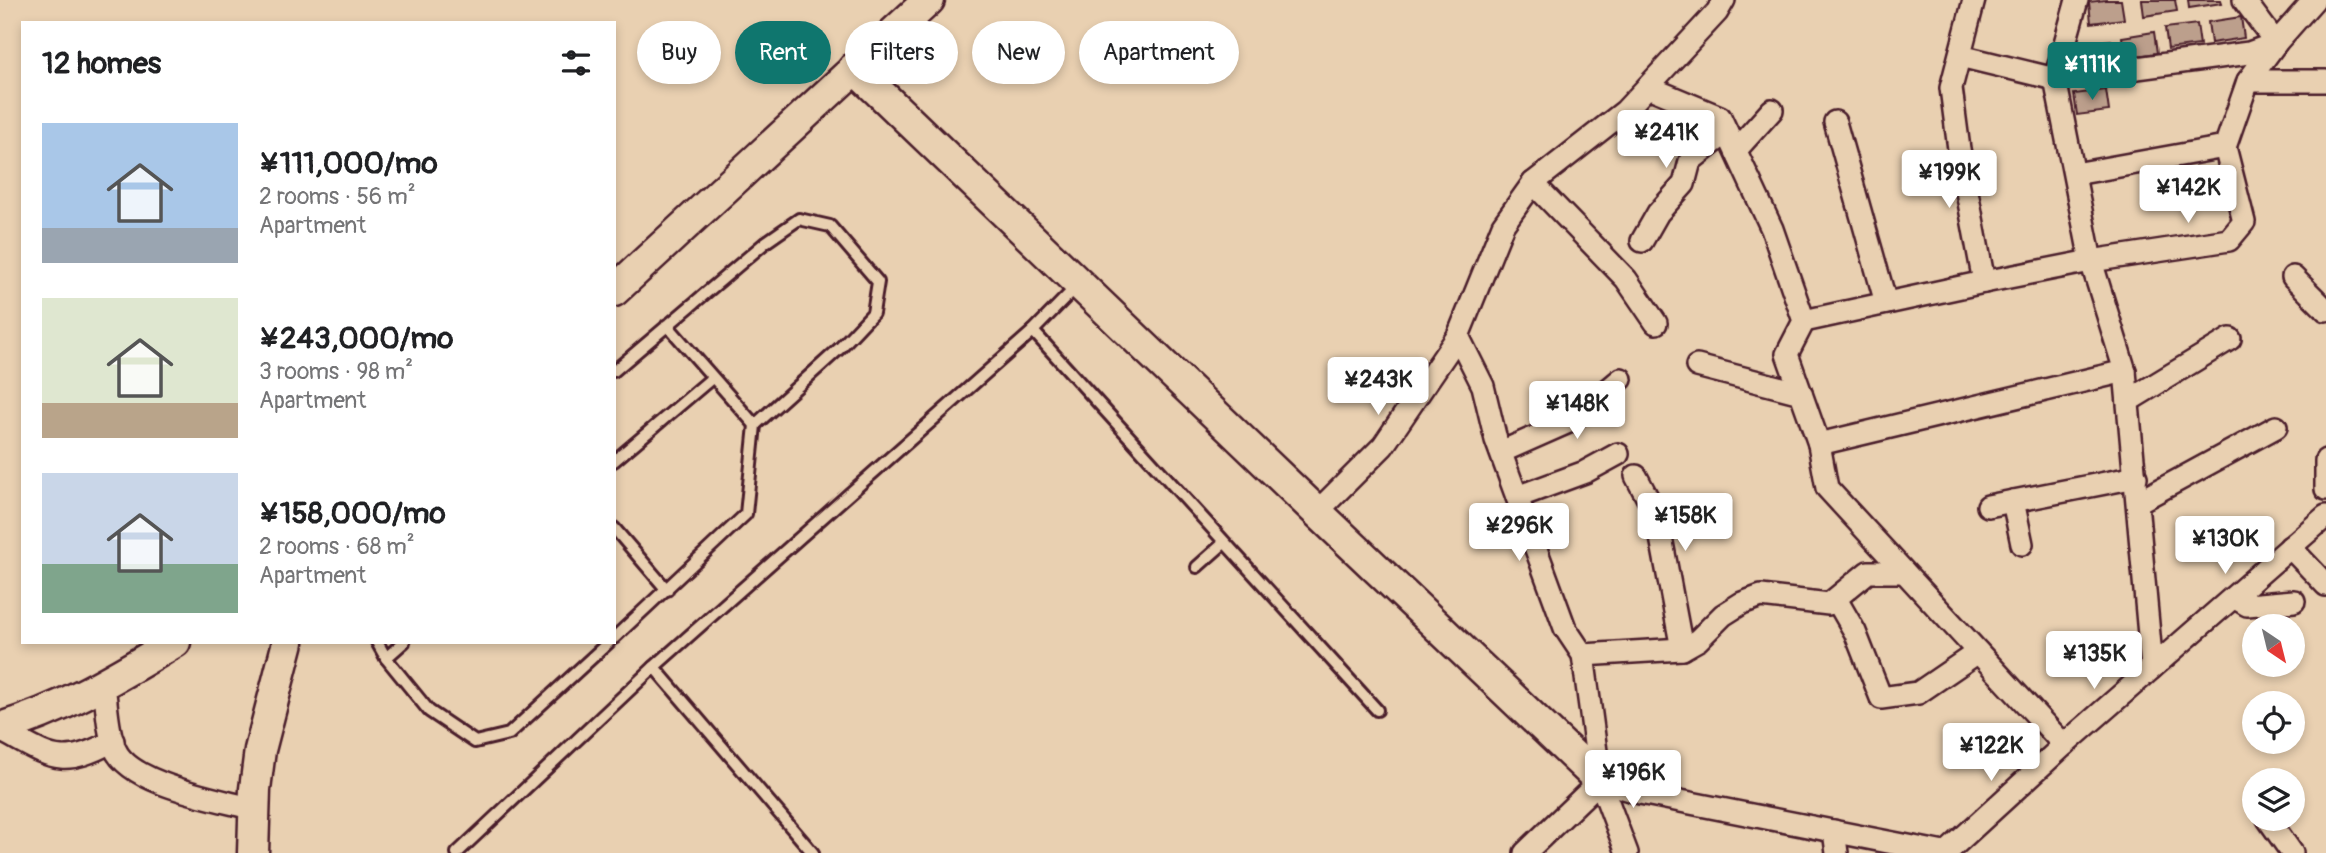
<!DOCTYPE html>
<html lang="en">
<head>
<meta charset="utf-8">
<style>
	:root { --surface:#fff; --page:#f6f6f6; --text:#202124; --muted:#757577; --accent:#0f766e }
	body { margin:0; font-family:Pangolin,sans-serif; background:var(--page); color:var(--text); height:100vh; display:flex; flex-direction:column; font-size:26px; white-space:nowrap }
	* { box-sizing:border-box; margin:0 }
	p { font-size:23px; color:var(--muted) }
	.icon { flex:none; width:38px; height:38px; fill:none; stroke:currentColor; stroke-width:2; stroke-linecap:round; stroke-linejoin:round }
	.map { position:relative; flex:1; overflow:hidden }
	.drawer { position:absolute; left:21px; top:21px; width:595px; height:623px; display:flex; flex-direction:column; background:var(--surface); border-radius:0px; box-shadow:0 4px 10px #0003 }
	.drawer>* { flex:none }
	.banner { position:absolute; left:637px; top:21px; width:665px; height:63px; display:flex; gap:14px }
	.needle { width:46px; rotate:145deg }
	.tools { position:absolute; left:2242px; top:614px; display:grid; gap:14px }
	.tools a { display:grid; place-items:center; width:63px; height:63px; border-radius:50%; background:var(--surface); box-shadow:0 4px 10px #0003; font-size:35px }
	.price { position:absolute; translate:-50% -60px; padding:0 16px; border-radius:7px; background:#fff; color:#222; font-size:23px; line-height:46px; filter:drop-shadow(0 2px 4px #0008) }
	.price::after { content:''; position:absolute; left:50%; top:42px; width:21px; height:16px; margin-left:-10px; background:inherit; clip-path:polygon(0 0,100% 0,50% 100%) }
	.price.on { background:var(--accent); color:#fff }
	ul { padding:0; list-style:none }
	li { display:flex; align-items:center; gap:21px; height:175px; padding:0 21px }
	li span { display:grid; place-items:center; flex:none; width:196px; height:140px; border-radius:0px; color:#555 }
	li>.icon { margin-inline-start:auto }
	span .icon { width:84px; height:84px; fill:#fffc; stroke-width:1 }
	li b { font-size:30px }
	h2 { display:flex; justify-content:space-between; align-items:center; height:84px; padding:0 21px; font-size:30px }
	.tag { padding:0 24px; border-radius:32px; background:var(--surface); box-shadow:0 4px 10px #0003; font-size:24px; line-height:63px }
	.tag.on { background:var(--accent); color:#fff }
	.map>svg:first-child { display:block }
	.building { fill:#bc9f8c; stroke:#4a1f2b; stroke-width:2 }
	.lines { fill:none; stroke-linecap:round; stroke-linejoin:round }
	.lane-casing { stroke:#4a1f2b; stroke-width:16 }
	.street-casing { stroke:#4a1f2b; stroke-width:26 }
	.secondary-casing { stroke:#4a1f2b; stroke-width:35 }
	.lane { stroke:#e9d0b1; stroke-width:10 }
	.street { stroke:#e9d0b1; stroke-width:21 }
	.secondary { stroke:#e9d0b1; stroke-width:30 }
</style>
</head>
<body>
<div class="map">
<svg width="2326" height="853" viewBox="0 0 2326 853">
	<rect width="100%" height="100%" fill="#e9d0b1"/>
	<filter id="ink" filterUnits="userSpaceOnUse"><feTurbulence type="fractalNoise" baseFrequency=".0143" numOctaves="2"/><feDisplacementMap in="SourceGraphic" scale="14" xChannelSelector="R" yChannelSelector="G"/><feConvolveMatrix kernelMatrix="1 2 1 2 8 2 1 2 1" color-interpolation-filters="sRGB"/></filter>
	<g filter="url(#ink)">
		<g class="building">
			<path d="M2105,0h16l3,19 -33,4 -2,-21z"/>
			<path d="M2142,0h33l2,11 -33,5z"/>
			<path d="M2188,0h33l1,3 -33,5z"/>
			<path d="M2241,17l3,21 -33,5 -3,-21z"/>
			<path d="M2197,24l3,21 -32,4 -3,-21z"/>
			<path d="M2154,32l3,21 -32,5 -3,-21z"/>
			<path d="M2111,40l3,20 -32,5 -3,-21z"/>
			<path d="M2106,90l3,21 -32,4 -3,-21z"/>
		</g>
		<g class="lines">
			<g class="lane-casing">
				<g id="lane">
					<path d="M667,325l88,100"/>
					<path d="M1033,331l344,379"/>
					<path d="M614,371l152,-129 33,-23 31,7 48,56 -5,31 -33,35 -85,77 -9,89 -132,124"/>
					<path d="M614,461l98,-83"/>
					<path d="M614,528l53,62"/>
					<path d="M1197,567l27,-24"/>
					<path d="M377,642l9,16 43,53 46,31 34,-8 100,-92"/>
					<path d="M386,658l18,-16"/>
					<path d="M654,667l159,186"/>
					<path d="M457,853l197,-186 379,-336 44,-45"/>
				</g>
			</g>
			<g class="street-casing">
				<g id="street">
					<path d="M1974,0l-23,88 8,61 25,133 107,-21 138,-21 15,-18 -19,-75"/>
					<path d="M2077,0l-22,79 36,182 34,110 27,297"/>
					<path d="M2244,0l32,43 38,-43"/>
					<path d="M1960,56l95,23 194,-26 27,-10"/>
					<path d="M2248,81h78"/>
					<path d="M1648,87l72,30 52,112 32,92 -17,33 32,90 8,44 237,257"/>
					<path d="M1835,122l51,181"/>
					<path d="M1736,150l36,-40"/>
					<path d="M2075,174l150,-27 23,-66 28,-38"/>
					<path d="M1533,183l93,96 30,44"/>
					<path d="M1642,241l16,-28 26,-29 6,-23 37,-29"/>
					<path d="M2293,277l33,33"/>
					<path d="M1804,321l180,-39"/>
					<path d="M1458,336l25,50 13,54 69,188 18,27 17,126 27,72"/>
					<path d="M1697,366l104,27"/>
					<path d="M2128,401l102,-62"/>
					<path d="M1819,444l306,-73"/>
					<path d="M1501,452l70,-31 50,-42"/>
					<path d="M2326,460v29"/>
					<path d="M1636,476l21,40 25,133"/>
					<path d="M1517,497l68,-25 33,-18"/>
					<path d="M2013,501l9,43"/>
					<path d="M2138,502l138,-75"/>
					<path d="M1988,506l148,-29"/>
					<path d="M1317,512l66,-66 75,-110 45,-111 30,-42 92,-72 92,-99 7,-12"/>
					<path d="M2290,547l36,38"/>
					<path d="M2234,597l13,8 47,-4"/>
					<path d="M1836,599l19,33 26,66 37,-5 60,-41"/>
					<path d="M1583,655l99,-6 16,-9 25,-25 19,-12 19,-7 68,8 39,-32h36"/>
					<path d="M104,685c3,20 3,45 11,64 16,36 103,50 139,60"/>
					<path d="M0,730c50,26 59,40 113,11"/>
					<path d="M1600,781l40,12 304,60"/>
					<path d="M2268,819l24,34"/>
					<path d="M1834,831l3,22"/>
					<path d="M1525,853l75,-72"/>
					<path d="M1946,853l118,-108 262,-229"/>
				</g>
			</g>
			<g class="secondary-casing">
				<g id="secondary">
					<path d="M854,68l463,444 283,269"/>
					<path d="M614,291l315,-291"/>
					<path d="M0,728c67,-20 116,-51 175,-86"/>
					<path d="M253,853l2,-64 5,-39 28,-108"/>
				</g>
			</g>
			<use href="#lane" class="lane"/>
			<use href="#street" class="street"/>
			<use href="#secondary" class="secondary"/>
		</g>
	</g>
</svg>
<div class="tools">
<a><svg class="needle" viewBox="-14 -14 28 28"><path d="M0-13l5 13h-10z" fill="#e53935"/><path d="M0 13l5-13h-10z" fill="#757577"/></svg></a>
<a><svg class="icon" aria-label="locate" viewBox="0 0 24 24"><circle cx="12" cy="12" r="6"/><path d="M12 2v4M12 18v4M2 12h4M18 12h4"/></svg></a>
<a><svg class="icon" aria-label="layers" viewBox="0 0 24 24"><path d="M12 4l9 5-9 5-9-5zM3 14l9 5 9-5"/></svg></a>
</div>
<b class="price on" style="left:2092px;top:102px">¥111K</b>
<b class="price" style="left:1666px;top:170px">¥241K</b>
<b class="price" style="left:1949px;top:210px">¥199K</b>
<b class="price" style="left:2188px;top:225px">¥142K</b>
<b class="price" style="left:1378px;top:417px">¥243K</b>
<b class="price" style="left:1577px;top:441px">¥148K</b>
<b class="price" style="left:1685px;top:553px">¥158K</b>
<b class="price" style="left:1519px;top:563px">¥296K</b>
<b class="price" style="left:2225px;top:576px">¥130K</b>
<b class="price" style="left:2094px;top:691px">¥135K</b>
<b class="price" style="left:1991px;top:783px">¥122K</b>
<b class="price" style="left:1633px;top:810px">¥196K</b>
<div class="banner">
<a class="tag">Buy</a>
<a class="tag on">Rent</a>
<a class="tag">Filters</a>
<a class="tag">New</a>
<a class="tag">Apartment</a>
</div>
<section class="drawer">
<h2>12 homes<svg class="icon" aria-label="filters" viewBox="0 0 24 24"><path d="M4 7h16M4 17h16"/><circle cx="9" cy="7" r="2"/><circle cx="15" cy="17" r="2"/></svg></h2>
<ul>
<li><span style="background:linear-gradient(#a9c7e8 75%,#9aa5b1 0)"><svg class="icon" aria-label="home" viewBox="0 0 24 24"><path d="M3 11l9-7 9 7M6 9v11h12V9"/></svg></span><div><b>¥111,000/mo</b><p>2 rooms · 56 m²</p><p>Apartment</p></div></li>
<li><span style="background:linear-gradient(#dfe7d0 75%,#b9a48a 0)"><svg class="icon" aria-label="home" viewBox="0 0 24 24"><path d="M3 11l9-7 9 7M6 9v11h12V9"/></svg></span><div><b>¥243,000/mo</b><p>3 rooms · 98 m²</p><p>Apartment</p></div></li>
<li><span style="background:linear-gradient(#c9d6e8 65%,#7fa58c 0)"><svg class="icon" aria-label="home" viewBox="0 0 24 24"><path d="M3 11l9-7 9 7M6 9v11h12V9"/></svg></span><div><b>¥158,000/mo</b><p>2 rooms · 68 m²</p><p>Apartment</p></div></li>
</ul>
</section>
</div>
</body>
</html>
